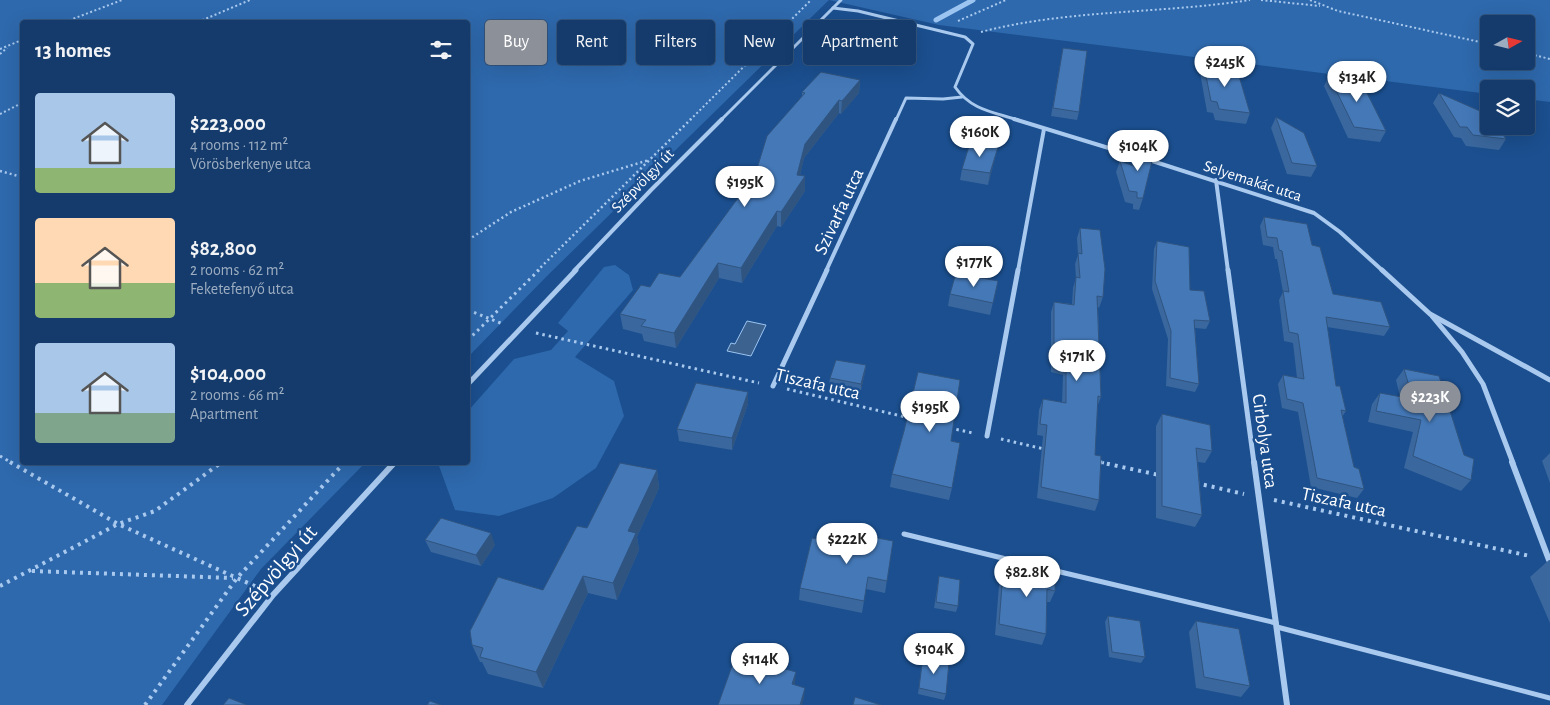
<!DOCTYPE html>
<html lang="en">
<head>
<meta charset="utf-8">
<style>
	:root { --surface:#143b6b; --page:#1d4271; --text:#f1f3f6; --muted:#9dadc1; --line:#33557e; --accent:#8c9099 }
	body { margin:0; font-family:"Alegreya Sans",sans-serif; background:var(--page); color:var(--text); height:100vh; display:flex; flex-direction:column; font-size:19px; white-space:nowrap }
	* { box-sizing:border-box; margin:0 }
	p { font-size:16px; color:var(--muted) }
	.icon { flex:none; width:28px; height:28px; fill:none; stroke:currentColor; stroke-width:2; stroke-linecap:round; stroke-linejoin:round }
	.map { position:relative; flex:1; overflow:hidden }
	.side { position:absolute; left:20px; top:20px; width:450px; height:445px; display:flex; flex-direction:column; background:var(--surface); border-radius:5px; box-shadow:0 5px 20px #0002,0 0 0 1px var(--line) }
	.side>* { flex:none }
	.banner { position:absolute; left:485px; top:20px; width:475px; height:45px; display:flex; gap:10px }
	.needle { width:32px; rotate:82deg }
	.buttons { position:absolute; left:1480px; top:15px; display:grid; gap:10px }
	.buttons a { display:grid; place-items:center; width:55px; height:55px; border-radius:5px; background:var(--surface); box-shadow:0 5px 20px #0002,0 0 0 1px var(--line); font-size:25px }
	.price { position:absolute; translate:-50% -42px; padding:0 11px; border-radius:18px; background:#fff; color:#222; font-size:16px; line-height:32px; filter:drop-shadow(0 1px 2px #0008) }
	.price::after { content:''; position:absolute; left:50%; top:30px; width:15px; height:11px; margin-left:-8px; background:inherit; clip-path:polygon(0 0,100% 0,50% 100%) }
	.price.active { background:var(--accent); color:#fff }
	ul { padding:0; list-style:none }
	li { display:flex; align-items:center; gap:15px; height:125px; padding:0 15px }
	li span { display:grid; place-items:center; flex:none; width:140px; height:100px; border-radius:5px; color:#555 }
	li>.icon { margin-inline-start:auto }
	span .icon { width:60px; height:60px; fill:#fffc; stroke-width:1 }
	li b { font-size:21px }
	h2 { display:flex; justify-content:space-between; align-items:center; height:60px; padding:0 15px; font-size:21px }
	.chip { padding:0 18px; border-radius:5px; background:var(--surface); box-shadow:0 5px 20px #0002,0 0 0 1px var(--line); font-size:18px; line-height:45px }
	.chip.active { background:var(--accent); color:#fff }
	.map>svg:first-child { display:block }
	.green { fill:#2e69ad; fill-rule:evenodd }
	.water { fill:#3c6290; stroke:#9cc4f0 }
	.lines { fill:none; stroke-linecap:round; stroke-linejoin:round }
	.stream { stroke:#9cc4f0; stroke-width:5 }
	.path-far3 { stroke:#a9c9ee; stroke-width:2; stroke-dasharray:2 2.5; stroke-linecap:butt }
	.path-far2 { stroke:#a9c9ee; stroke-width:2.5; stroke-dasharray:2 3; stroke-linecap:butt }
	.path-far1 { stroke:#a9c9ee; stroke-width:3; stroke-dasharray:2.5 4; stroke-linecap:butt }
	.path { stroke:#a9c9ee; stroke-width:4; stroke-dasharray:3 5; stroke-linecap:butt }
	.service { stroke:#a9c9ee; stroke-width:5 }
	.minor-far3 { stroke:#a9c9ee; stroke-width:3 }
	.minor-far2 { stroke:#a9c9ee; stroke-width:4 }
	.minor-far1 { stroke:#a9c9ee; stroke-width:5 }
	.minor { stroke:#a9c9ee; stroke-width:6 }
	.wall { fill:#3a679d }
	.shaded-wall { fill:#305480 }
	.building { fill:#4478b7; stroke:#305480 }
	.labels { text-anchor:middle; stroke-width:5; stroke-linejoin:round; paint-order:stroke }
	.far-street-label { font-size:16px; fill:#fff; stroke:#1b4f8f }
	.street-label { font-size:19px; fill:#fff; stroke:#1b4f8f }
	.near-street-label { font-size:22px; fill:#fff; stroke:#1b4f8f }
</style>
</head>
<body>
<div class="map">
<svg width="1550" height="705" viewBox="0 0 1550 705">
	<rect width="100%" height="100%" fill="#1b4f8f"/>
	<g class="green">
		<path d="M0,0h1550v102l-24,-3v-10h-37v5l-550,-69 -110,-25 -283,277 -78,80v-335h-446v440l343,1 -104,106 -99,136h-162zM1489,24h37v37h-37z"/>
		<path d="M615,265l14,10 4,15 -58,67 39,24 10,35 -28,52 -43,30 -54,18 -44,-6 -17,-47 30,-1v-51l46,-52 37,-9 17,-19 -10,-8 46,-56z"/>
	</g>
	<path class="water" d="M747,321l19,4 -15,31 -24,-5 4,-8 4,1z"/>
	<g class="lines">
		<path class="stream" d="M936,20l37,-20"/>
		<g class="path-far3">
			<path d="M1261,0l59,6"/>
			<path d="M1310,0l28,11 151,33"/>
			<path d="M958,21l48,-21"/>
			<path d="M65,22l57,-22"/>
			<path d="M198,22l52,-22"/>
			<path d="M981,32c88,-23 179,-18 269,-32"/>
			<path d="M0,49l22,-9"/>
			<path d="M1526,53l24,6"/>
			<path d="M0,54l7,-6"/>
			<path d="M0,114l22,-11"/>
			<path d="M690,120l121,-120"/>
		</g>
		<g class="path-far2">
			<path d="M0,171l22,6"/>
			<path d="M468,240l43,-28 69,-31 69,-21"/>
			<path d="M537,271l154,-152"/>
		</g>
		<g class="path-far1">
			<path d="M468,310l35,14"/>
			<path d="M536,333l223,50"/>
			<path d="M468,340l71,-70"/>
			<path d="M787,389l123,29"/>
			<path d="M950,428l23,5"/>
			<path d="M1001,439l43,10"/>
			<path d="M0,456l12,7"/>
			<path d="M1096,461l8,2"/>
		</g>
		<g class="path">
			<path d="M10,462l108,62 141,64"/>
			<path d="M1099,462l60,13"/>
			<path d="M1196,483l48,11"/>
			<path d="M1274,500l256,56"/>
			<path d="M32,571l201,7"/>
			<path d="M0,586l118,-62 37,-13 67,-49"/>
			<path d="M145,705l92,-127 108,-116"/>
		</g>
		<g class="service">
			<path d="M904,534l131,32"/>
			<path d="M1052,570l224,53"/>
			<path d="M1277,627l273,71"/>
		</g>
		<g class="minor-far3">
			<path d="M833,8l25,3 107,26 8,7 -18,43c16,23 38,25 63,33"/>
			<path d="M721,120l120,-120"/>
			<path d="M896,120l10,-22 37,1 19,-2"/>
		</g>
		<g class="minor-far2">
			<path d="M1014,119l124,38"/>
			<path d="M1146,159l168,54 26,19 43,39"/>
			<path d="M1216,180l12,91"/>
			<path d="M574,271l77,-81 71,-71"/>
			<path d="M826,271l70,-152"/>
			<path d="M1018,271l26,-142"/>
		</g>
		<g class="minor-far1">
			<path d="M1228,270l26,193"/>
			<path d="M1382,270l48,44 120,66"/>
			<path d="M1432,316l30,36 21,32 30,79"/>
			<path d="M468,384l108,-114"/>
			<path d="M773,386l54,-116"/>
			<path d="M987,436l31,-166"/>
		</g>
		<g class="minor">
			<path d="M1254,462l33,243"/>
			<path d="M1512,462l37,98"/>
			<path d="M187,705l86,-110 122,-133"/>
		</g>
	</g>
	<g class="wall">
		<path d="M907,38l-18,21 -24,-5 1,-10z"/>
		<path d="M1063,48l16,64 -2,8 -26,-4z"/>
		<path d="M1202,56l48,57 -4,11 -31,-4 -2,-7 -6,-1 -8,-45z"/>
		<path d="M1329,76l57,55 -6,11 -32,-4 -24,-52z"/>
		<path d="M860,80l-1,13 -18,21 -2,-1 -35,45 -4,17 5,1v15l-24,36 -4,-1 -35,57 -23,-5 -43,70 -32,-7 -2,-7 -19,-5 -3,-15 30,-27 30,-10 75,-102 47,-79v-4z"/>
		<path d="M1439,93l67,46 -7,11 -33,-4 -5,-8 -7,-1 -21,-34z"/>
		<path d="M1276,117l41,49 -6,11 -24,-3 -16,-46z"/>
		<path d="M1133,133l25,3 -15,62 -4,12 -6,-1v-5l-8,-2 -9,-30 4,-11 12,5v-7l2,-7 -3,-1v-13z"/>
		<path d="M995,158l-7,27 -28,-5 2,-11z"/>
		<path d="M1264,217l48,28 21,49 57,33 -6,9 -57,-9 9,59 10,25 -4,6 12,50 10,22 -7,9 -46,-11 -13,-75 -16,-4 -4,-24 5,-9 14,3 -4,-35 -9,-2 -5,-41 4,-8 -6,-33h-2l-2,-12 -10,-2 -3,-19z"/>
		<path d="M1080,228l23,69 -4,11 -1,-1 3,90 -4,10 -2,48 4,45 -4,11 -58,-13 6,-62 -6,-1 2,-25 4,-11 19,4 1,-28 -12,-3v-60l3,-10 18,2 1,-16 3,-10 -1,-14 3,-9 -1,-17z"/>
		<path d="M1157,241l33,49 20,31 -4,8 -11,-1 4,56 -4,8 -29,-6 2,-47 -16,-50 2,-40z"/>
		<path d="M998,281l-8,34 -42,-9 2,-12z"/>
		<path d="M866,365l-1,7 -4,18 -32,-5 1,-7z"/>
		<path d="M1404,369l67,111 -10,11 -57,-23 9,-36 -45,-10 4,-18 8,-11 20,4 -4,-17z"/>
		<path d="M748,392v12l-16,46 -53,-9 -2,-12z"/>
		<path d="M1162,414l50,37 -7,12 -7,-1 4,53 -7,12 -39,-9v-92z"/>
		<path d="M951,441l1,47 -3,12 -59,-13 2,-13z"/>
		<path d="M1550,453v30l-8,-22z"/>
		<path d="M657,470l2,18 -22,49 2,13 -22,50 -29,-7 -45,95 -55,-14 -6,-12h-2l-8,-17 71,-55 44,-62z"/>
		<path d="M425,540l70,5 -14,21 -50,-14z"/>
		<path d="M893,541l-8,52 -19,-4 -4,24 -63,-13 1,-12 43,-44z"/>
		<path d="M1033,560l22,31 -5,11h-3l-1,32 -4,11 -47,-10 4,-50 4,-12 25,5 1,-6z"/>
		<path d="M1549,560h1v63l-20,-46z"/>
		<path d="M939,576l19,30 -2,6 -22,-4z"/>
		<path d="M1108,616l37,41 -4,6 -32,-6 -4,-35z"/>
		<path d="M1196,621l54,65 -9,11 -45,-9 -7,-56z"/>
		<path d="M923,656l23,38 -2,6 -26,-6z"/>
	</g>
	<g class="shaded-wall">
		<path d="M908,28l-1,10 -18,21 1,-10z"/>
		<path d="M860,80l-1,13 -18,21 1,-13z"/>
		<path d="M839,100v13l-35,45 -7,31v-14l8,-31z"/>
		<path d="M998,147l-3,11 -7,27 2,-12z"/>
		<path d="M805,176v15l-24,36v-15z"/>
		<path d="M777,211v15l-35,57 -1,-15z"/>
		<path d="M718,263l1,15 -43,70 -2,-15z"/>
		<path d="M866,365l-1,7 -4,18v-6z"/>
		<path d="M748,392v12l-16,46v-12z"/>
		<path d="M657,470l2,18 -22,49 2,13 -22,50 -4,-17 15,-52z"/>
		<path d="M491,533l4,12 -14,21 -5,-11z"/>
		<path d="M583,576l5,17 -45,95 -7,-16z"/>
		<path d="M796,672l-1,11 -3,12v-11z"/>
		<path d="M805,688l-1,10 -2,7h-2z"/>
	</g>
	<g class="building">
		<path d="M885,24l23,4 -18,21 -24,-5z"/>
		<path d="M1063,48l24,3 -8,61 -26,-4z"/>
		<path d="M1202,56l37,20 11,37 -31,-4 -2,-7 -6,-1z"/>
		<path d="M821,72l39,8 -18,21 -3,-1 -34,44 -8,31 8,1 -24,36 -4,-1 -36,57 -23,-5 -44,70 -33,-7 5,-6 -26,-6 21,-29 9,2 9,-14 21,4 75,-102 12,-39 38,-43 -3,-1z"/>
		<path d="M1329,76l31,3 26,52 -32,-4z"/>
		<path d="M1439,93l50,22v11h8l9,13 -33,-4 -6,-8h-7z"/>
		<path d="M1276,117l28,16 13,33 -25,-3z"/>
		<path d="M1133,133l25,3 -4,15 -21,-6z"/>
		<path d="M970,143l28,4 -8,26 -28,-4z"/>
		<path d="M1135,148l19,5 -11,45h-6v-6l-8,-1 -9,-30 16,6z"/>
		<path d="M1264,217l43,7 5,21 8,2 13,47 48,8 9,25 -64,-10 10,69h4l6,25 -5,-1 13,57 5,2 5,20 -47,-11 -14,-75 -16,-4 -4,-24 21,4 -6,-45 -9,-2 -6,-41 6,1 -7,-41 -3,-1 -2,-12 -10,-1z"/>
		<path d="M1080,228l20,2 5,39 -2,28 -6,-1 4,101 -3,-1 -3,59 6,1 -2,44 -58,-13 6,-62 -7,-1 3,-25 23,4v-39l-12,-3v-59l20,3 2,-28 4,1 -2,-25 4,1z"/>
		<path d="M1157,241l32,6 1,43 14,1 6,30 -16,-1 5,64 -29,-6 1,-47 -16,-50z"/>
		<path d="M956,273l42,8 -5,22 -43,-9z"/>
		<path d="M836,360l30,5 -5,19 -31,-6z"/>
		<path d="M1404,369l35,7 25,79 10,4 -3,21 -58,-24 8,-36 -45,-9 4,-18 33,6z"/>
		<path d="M918,372l42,8 -9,61 9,2 -8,45 -60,-14 12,-43z"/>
		<path d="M696,383l52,9 -16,46 -55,-9z"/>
		<path d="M1162,414l48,11 2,26 -16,-3 6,67 -40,-9z"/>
		<path d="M620,463l37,7 -29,61 8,2 -23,50 -30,-7 -47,96 -56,-15 3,-9 -11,-3 -2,-14 28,-54 45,13 34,-64 10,2z"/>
		<path d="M441,518l50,15 -15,22 -51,-15z"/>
		<path d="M846,532l47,9 -6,40 -19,-4 -4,24 -64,-13 12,-50 31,6z"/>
		<path d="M1033,560l22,4v27l-8,-2 -1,45 -47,-10 4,-51 29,6z"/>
		<path d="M939,576l21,4 -2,26 -22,-4z"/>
		<path d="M1108,616l32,5 5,36 -33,-5z"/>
		<path d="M1196,621l43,8 11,57 -46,-9z"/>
		<path d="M736,655l60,17 -4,12 13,4 -5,17h-82z"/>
		<path d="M923,656l26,6 -3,32 -27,-6z"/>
		<path d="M855,697l26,8h-28z"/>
		<path d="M229,698l18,7h-24z"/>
		<path d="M430,701l11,4h-14z"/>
	</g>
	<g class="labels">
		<g class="far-street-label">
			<text transform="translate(642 180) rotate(-46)" y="6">Szépvölgyi út</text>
			<text transform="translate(1253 180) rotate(18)" y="6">Selyemakác utca</text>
		</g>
		<g class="street-label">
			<text transform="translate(838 211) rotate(-65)" y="7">Szivarfa utca</text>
			<text transform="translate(818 383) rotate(13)" y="7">Tiszafa utca</text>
			<text transform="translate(1266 441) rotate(82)" y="7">Cirbolya utca</text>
			<text transform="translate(1344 501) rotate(12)" y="7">Tiszafa utca</text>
		</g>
		<g class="near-street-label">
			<text transform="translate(275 570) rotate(-49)" y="8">Szépvölgyi út</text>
		</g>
	</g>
</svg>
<div class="buttons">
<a><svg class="needle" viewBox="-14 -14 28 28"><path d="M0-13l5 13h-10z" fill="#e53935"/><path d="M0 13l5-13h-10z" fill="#9dadc1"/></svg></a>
<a><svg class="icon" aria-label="layers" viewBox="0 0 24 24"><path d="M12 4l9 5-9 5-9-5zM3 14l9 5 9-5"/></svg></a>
</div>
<b class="price" style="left:1225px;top:88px">$245K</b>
<b class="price" style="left:1357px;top:103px">$134K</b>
<b class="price" style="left:980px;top:158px">$160K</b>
<b class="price" style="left:1138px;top:172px">$104K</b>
<b class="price" style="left:745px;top:208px">$195K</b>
<b class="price" style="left:974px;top:288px">$177K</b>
<b class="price" style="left:1077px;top:382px">$171K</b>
<b class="price active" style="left:1430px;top:423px">$223K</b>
<b class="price" style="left:930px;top:433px">$195K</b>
<b class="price" style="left:847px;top:565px">$222K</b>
<b class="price" style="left:1027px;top:598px">$82.8K</b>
<b class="price" style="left:934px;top:675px">$104K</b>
<b class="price" style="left:760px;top:685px">$114K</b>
<div class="banner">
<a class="chip active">Buy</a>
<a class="chip">Rent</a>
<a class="chip">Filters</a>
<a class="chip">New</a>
<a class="chip">Apartment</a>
</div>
<section class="side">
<h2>13 homes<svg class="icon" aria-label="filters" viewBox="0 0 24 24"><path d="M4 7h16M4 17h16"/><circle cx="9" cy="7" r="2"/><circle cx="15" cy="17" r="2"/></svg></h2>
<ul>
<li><span style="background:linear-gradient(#a9c7e8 75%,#8fb573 0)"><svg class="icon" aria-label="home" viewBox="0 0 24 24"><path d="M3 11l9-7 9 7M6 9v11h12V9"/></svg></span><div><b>$223,000</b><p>4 rooms · 112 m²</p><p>Vörösberkenye utca</p></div></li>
<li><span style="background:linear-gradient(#ffd9b3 65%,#8fb573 0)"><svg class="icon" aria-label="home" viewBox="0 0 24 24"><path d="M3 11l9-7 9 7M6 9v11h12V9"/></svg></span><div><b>$82,800</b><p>2 rooms · 62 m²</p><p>Feketefenyő utca</p></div></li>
<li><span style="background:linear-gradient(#a9c7e8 70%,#7fa58c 0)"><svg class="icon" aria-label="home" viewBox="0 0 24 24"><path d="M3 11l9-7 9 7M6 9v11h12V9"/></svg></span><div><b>$104,000</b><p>2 rooms · 66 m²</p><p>Apartment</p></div></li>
</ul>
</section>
</div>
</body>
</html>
